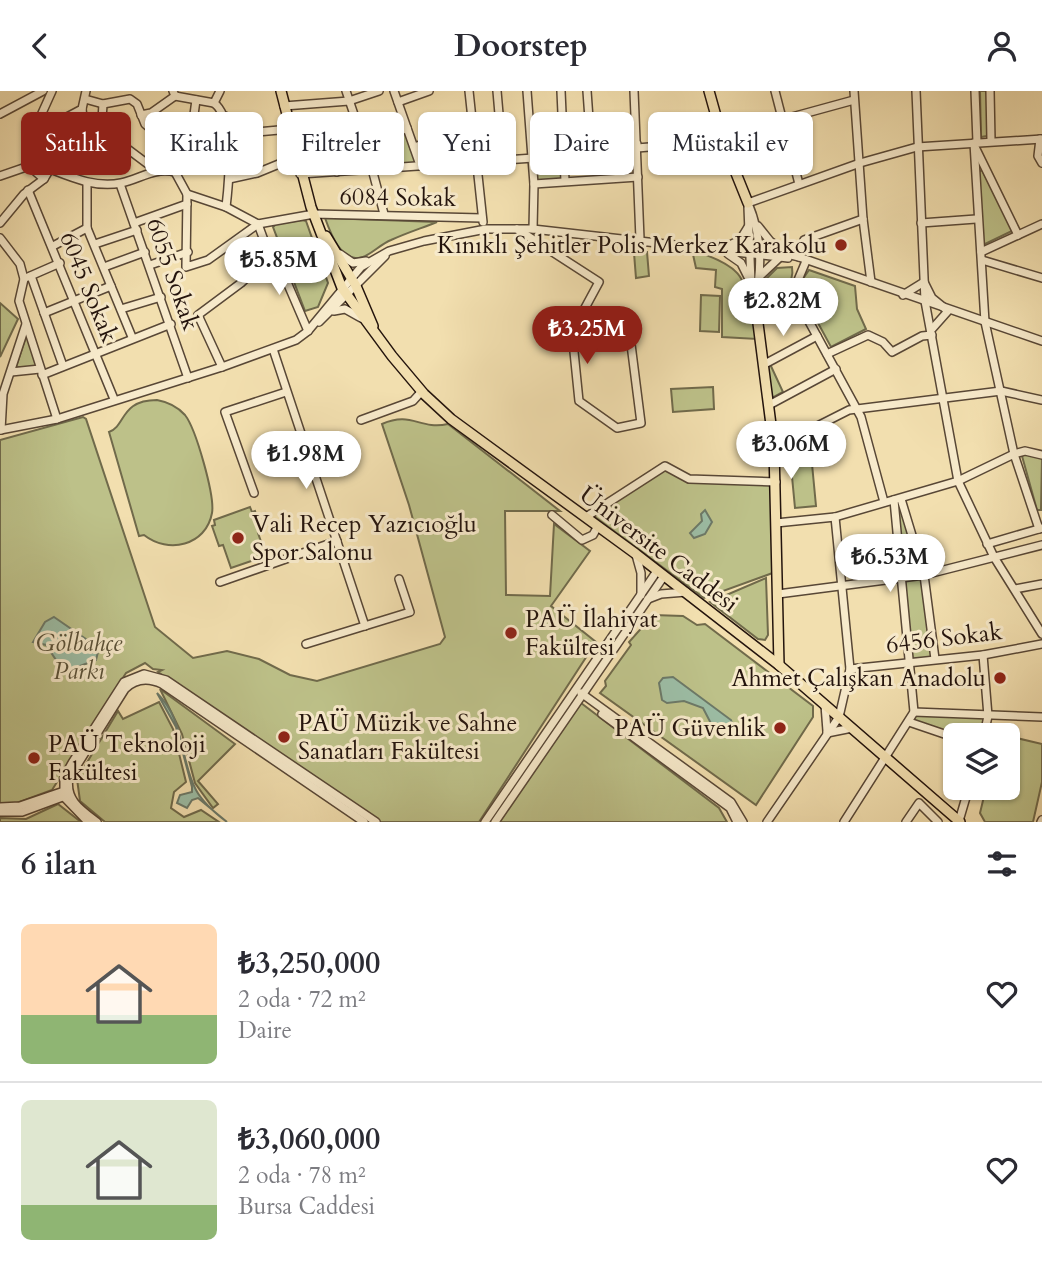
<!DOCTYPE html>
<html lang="tr">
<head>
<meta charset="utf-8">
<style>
	:root { --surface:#fff; --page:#f2f2f3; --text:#2b2b33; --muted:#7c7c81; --line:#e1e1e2; --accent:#8f2418 }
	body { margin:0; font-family:Cardo,serif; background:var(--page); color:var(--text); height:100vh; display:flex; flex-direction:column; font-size:26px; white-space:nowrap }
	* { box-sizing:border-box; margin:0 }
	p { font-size:23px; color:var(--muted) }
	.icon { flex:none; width:38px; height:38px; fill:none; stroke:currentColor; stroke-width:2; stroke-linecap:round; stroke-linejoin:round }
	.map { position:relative; height:731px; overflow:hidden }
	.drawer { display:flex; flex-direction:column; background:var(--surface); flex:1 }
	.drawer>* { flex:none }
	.hud { position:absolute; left:21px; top:21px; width:1001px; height:63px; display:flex; gap:14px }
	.buttons { position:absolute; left:943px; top:632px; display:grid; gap:14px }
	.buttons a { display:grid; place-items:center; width:77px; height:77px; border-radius:10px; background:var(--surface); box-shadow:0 2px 5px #0004; font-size:35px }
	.price { position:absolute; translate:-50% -60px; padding:0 16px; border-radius:24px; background:#fff; color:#222; font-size:23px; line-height:46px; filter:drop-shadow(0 2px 4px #0008) }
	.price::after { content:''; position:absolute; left:50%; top:42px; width:21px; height:16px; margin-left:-10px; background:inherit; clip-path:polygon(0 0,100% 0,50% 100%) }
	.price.on { background:var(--accent); color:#fff }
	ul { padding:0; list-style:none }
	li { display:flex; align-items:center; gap:21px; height:175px; padding:0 21px }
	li+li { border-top:2px solid var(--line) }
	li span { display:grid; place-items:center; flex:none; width:196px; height:140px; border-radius:10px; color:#555 }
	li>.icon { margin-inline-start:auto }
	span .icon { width:84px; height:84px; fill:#fffc; stroke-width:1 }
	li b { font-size:30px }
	h2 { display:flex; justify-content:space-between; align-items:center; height:84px; padding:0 21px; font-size:30px }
	.chip { padding:0 24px; border-radius:10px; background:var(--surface); box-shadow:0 2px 5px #0004; font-size:24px; line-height:63px }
	.chip.on { background:var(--accent); color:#fff }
	header { display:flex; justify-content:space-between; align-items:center; height:91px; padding:0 21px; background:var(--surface); font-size:32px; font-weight:700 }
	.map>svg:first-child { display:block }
	.green { fill:#bdc189; stroke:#706a4b; stroke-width:2 }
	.water { fill:#9cbda5; stroke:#6c7968; stroke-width:2 }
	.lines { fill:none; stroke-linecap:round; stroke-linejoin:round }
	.minor-casing { stroke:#584736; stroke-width:10 }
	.major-casing { stroke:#24140d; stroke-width:12 }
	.minor { stroke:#f7eacb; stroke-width:7 }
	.major { stroke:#f2dfaf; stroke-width:9 }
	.poi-dot { fill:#8f2418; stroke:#f7eacb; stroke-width:2.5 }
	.labels { text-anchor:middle; stroke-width:6; stroke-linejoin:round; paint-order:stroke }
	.street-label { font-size:24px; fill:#24140d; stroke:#f7eacb }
	.poi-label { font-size:24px; fill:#24140d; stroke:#f7eacb; text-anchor:start }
	.park-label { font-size:24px; font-style:italic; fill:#5a5138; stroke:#f7eacb }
</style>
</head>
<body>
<header><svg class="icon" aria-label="back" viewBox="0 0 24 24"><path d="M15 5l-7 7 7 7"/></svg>Doorstep<svg class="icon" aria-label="person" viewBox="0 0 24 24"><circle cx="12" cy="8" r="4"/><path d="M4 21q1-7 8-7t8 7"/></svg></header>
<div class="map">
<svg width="1042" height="731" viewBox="0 0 1042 731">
	<rect width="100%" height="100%" fill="#f2dfaf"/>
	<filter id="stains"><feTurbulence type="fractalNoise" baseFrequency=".00286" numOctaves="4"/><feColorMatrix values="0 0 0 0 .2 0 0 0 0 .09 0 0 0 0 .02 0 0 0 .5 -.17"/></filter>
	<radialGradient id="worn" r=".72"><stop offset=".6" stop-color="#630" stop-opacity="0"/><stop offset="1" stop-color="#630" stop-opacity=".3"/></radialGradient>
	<g class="green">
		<path d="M980,0h7v45l-6,1z"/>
		<path d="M355,33l10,25 40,-17 11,31 -77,6 -11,-34z"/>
		<path d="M468,41l3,27 -49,4 -5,-15z"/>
		<path d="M563,65l2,25 -31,3 -1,-26z"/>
		<path d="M982,79l32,60 -31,15 -6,-72z"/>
		<path d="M325,127l112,4c-15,6 -31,11 -46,18 -10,4 -18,13 -28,17 -21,8 -33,-25 -38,-39z"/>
		<path d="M302,129l4,1 22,62 -10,24 -13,4 -32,-84 3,-3z"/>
		<path d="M692,159c62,20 50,31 65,89l-35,-2v-48l-7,-2 1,-17 -20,-2z"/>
		<path d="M647,161l2,24 -13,2 -2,-25z"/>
		<path d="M792,176c3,18 -12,30 -28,36l1,-23 12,-12z"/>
		<path d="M809,179l46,16 2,23 9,20 -35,18 -33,-61z"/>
		<path d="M701,204l19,1 -1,36 -19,-1z"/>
		<path d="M0,212l18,16 -18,38z"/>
		<path d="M27,243l13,35 -24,-2z"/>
		<path d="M770,273l13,28 -11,6 -5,-33z"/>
		<path d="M713,296l1,22 -41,3 -2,-23z"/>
		<path d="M157,309c11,2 20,6 28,15 11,14 30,81 27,98 -6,33 -44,41 -68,22l-5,1 -30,-104c17,-6 11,-32 48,-32z"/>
		<path d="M83,326l3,2 69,208 38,31 34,-7 32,8 31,16 27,6 123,-37 5,-7 -36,-132 -27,-81c30,-13 37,6 66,0l112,87h-55l1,84 44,1 4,-72 36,27 -39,55 45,36 -117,180h-104l-217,-150 4,-2 -9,-1 -8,-6 -19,10 -74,117 -38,14 -14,-1v-363z"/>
		<path d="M1027,362l15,5 -1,52h-4l-15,-54z"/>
		<path d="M812,373l4,42 -21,2 -4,-42z"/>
		<path d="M665,375l24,13 87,3 2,89 -74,27 -113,-84z"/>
		<path d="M901,408l23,76 11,84 -23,2 -18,-161z"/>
		<path d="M250,416l2,5 3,-1 7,20 -4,2 8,23 -35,12 -8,-23 -4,1 -7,-20 3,-1 -1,-5z"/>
		<path d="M766,487l2,57 -3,5 -7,-1 -48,-37z"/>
		<path d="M653,524l30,1 14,9 8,-1 108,82v11l-57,88 -156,-112 6,-7 -1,-5 26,-36 -2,-3z"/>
		<path d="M160,598l75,55 -37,37 20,23 -5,4 -18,-25 -13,-49z"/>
		<path d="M159,611l14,27 13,53 -12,10 -3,16 13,9 17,-7 18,12h-114l-25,-21 -3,-22 41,-68 5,8z"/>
		<path d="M581,612l138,105 8,14h-228z"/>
		<path d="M914,621l74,4 -4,19h-28l-47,-13z"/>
		<path d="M1008,645l34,8v38l-9,40h-48l-5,-9 6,-25 22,-1z"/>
		<path d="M58,713l23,18h-81v-4l26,1z"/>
	</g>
	<g class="water">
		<path d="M705,419l7,12 -7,12 -11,4 -4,-5 12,-12 -1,-7z"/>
		<path d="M54,526l39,27 5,8 -2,8 -32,12 -18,-27 -13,-3 12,-20z"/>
		<path d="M673,586l58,43 3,9 -17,6 -14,-27 -19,-7 -17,2 -5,-3 -3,-17 4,-5z"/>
		<path d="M157,602c29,29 22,65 39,97 7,13 19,23 31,32l-29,-24 -6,2 -5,8 -10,-5 3,-8 12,-3v-5l-16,-60z"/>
	</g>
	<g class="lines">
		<g class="minor-casing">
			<g id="minor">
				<path d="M346,0l19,56 42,-19"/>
				<path d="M394,0l26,74"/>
				<path d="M469,0l14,131"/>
				<path d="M497,0l6,69"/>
				<path d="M527,0l7,93 -1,45"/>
				<path d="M561,0l4,90"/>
				<path d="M587,0l4,56 46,-3"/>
				<path d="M634,0l6,148"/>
				<path d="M775,0l24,93"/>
				<path d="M854,0l9,128 8,63"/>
				<path d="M916,0l9,210 33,180 36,76 48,77"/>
				<path d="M975,0l2,51"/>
				<path d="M990,0l1,49"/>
				<path d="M175,5l39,7 6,-12"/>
				<path d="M85,8l18,5 27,-5 7,5 8,20 27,23 4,7 -1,18"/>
				<path d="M398,11l31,-11"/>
				<path d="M214,12c21,16 15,79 12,104"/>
				<path d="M284,15l65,-5 30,-10"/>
				<path d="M82,18l2,17 33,15 40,30"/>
				<path d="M0,23l43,-23"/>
				<path d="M141,24l10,-2 24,-17 -2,-5"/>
				<path d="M225,25l32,16 33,-3"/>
				<path d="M101,44l2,-31"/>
				<path d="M1040,48l-2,17 4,7"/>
				<path d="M974,52l11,179 29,132 25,75"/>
				<path d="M172,56l21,-25 3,-22"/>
				<path d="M414,56l58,-19"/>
				<path d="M975,56l43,88"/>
				<path d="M637,57l86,-7 58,-21 73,-20"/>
				<path d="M29,75l9,-44 14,-31"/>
				<path d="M29,75l15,13"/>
				<path d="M50,78c23,9 46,19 71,14 19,-4 33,-16 54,-11"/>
				<path d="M372,78l12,45"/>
				<path d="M175,81l12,22 39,13 32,17 56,-10 168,4"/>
				<path d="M337,81l-11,-38 30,-12"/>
				<path d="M300,83l263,-18"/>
				<path d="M0,85l29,-10"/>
				<path d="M229,88l28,-6 39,-16"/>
				<path d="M87,92v45l45,109"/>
				<path d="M120,93l68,194"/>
				<path d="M534,93l104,-7"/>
				<path d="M28,99l86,209"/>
				<path d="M187,103l-1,73 22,-7 50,-36"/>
				<path d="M748,112l112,-40 57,-16 125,-8"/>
				<path d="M748,112c13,31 15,63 7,97"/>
				<path d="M748,116l3,76 4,16"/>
				<path d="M0,132l24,-29 20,-15 6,-10 9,-41 8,-11 15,-8 4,-18"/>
				<path d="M134,132l53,-19"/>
				<path d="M921,132l55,-4"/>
				<path d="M258,133l11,30"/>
				<path d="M758,135l12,15 14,10"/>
				<path d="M517,138l82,53 -27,50 7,69 38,27 24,-5 -14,-110"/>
				<path d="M0,147l20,26 4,15"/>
				<path d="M95,153l42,-14"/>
				<path d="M730,154l10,-5 8,-13"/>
				<path d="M53,155l34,-18"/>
				<path d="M717,159l71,8"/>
				<path d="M981,161l61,-28"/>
				<path d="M340,163l13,9 13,-2"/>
				<path d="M728,163l13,9 8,16"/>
				<path d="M799,166l5,-17 59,-21"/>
				<path d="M982,169l60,18"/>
				<path d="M806,170l-13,31 68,125 23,85"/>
				<path d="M150,174l38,-13"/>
				<path d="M104,176l41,-15"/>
				<path d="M31,185l32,90"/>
				<path d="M760,185l19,-18"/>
				<path d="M28,186l32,-14"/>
				<path d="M24,188l-5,22 38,118"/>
				<path d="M903,204l21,-13 8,16 16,13 -16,18"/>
				<path d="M121,218l40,-12"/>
				<path d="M334,220l11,-2 16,9"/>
				<path d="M756,220l37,-19"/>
				<path d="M44,222l67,-27"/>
				<path d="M319,231l66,-66"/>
				<path d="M273,258l92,277"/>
				<path d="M827,263l41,-19 15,7 9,10 30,-16 10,-1"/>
				<path d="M763,274l54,-29"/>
				<path d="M222,276l-24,-52 43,-32 33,-31 34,79"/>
				<path d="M11,281l29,-3"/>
				<path d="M42,284l129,-51"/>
				<path d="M769,314l67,-36"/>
				<path d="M361,329l52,-19 9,-10"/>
				<path d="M0,339l57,-11 165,-52 74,-27 12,-9 53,-64 28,-16 35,-10 62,-12h47l177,20c31,-4 59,0 89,8l243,84"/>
				<path d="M1,339l2,-36 23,-70"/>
				<path d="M774,357l75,-38 152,-19 41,9"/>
				<path d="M254,402l-29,-81 61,-20"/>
				<path d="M901,408l23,76 11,84"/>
				<path d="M552,424l30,25 11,-5 5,-9"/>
				<path d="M586,426l79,-51 24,13 87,3"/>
				<path d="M776,432l59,-6 123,-36 56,-27 11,-3 17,4"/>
				<path d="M987,453l55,-16"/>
				<path d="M636,464l5,18v22"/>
				<path d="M220,491l117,-41"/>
				<path d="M1015,498l27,-5"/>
				<path d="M778,503l146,-19 118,-30"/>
				<path d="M648,508l13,-5 25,-2"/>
				<path d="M306,553l104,-32 -11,-33"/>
				<path d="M983,564l5,61 -4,19"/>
				<path d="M850,578l133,-14 59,-11"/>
				<path d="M581,602l150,109 12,20"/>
				<path d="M825,614l2,26"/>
				<path d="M914,621l128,5"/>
				<path d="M602,623l128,94 7,14"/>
				<path d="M909,631l47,16"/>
				<path d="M827,642l25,-5"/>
				<path d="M0,716l20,-1 47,-16"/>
				<path d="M0,721h22l46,-17"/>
				<path d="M959,730l10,-34"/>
				<path d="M88,731l-24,-25v-20l8,-14 52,-81 20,-8 22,6 210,142"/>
				<path d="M97,731c-16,-12 -32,-22 -28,-44l56,-89c11,-11 24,-11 37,-5l202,138"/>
				<path d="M485,731l172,-251"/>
				<path d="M495,731l169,-246"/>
				<path d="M767,731l72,-105 11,-48 -15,-152"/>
				<path d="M844,731l70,-110 -20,-212"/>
				<path d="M906,731l13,-19 19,19"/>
				<path d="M1041,731l1,-2"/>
			</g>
		</g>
		<g class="major-casing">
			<g id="major">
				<path d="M281,0l30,116 31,81 50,68 32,38 27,25 185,135 143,111 181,157"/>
				<path d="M709,0l14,50 25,62"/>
				<path d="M326,145l30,50 17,40"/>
				<path d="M755,209l19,148 5,217"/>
			</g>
		</g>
		<use href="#minor" class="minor"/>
		<use href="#major" class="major"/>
	</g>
	<g class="poi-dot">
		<circle cx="841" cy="154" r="7"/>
		<circle cx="238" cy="447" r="7"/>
		<circle cx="511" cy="542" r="7"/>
		<circle cx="1000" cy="587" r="7"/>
		<circle cx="780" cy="637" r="7"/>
		<circle cx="284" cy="646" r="7"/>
		<circle cx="34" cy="667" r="7"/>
	</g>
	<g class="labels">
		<g class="street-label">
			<text transform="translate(398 106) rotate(1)" y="8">6084 Sokak</text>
			<text transform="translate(173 183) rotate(71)" y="8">6055 Sokak</text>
			<text transform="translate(89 196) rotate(68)" y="8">6045 Sokak</text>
			<text transform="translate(659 458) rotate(37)" y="8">Üniversite Caddesi</text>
			<text transform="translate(944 547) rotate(-7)" y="8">6456 Sokak</text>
		</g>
		<g class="poi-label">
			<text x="827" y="162" text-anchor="end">Kınıklı Şehitler Polis Merkez Karakolu</text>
			<text x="252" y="441">Vali Recep Yazıcıoğlu<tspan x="252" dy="28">Spor Salonu</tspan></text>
			<text x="525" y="536">PAÜ İlahiyat<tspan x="525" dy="28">Fakültesi</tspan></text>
			<text x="986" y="595" text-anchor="end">Ahmet Çalışkan Anadolu</text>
			<text x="298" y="640">PAÜ Müzik ve Sahne<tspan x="298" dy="28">Sanatları Fakültesi</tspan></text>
			<text x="766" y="645" text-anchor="end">PAÜ Güvenlik</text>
			<text x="48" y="661">PAÜ Teknoloji<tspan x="48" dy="28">Fakültesi</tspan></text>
		</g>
		<g class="park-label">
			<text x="79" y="560">Gölbahçe<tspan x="79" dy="28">Parkı</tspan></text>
		</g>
	</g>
	<rect width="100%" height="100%" filter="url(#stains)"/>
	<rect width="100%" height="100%" fill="url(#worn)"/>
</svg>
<div class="buttons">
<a><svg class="icon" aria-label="layers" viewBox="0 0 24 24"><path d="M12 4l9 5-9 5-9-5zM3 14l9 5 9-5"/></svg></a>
</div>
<b class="price" style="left:279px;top:206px">₺5.85M</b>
<b class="price" style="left:783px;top:247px">₺2.82M</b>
<b class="price on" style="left:587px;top:275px">₺3.25M</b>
<b class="price" style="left:791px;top:390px">₺3.06M</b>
<b class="price" style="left:306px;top:400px">₺1.98M</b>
<b class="price" style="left:890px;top:503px">₺6.53M</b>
<div class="hud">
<a class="chip on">Satılık</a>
<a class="chip">Kiralık</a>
<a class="chip">Filtreler</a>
<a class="chip">Yeni</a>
<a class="chip">Daire</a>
<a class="chip">Müstakil ev</a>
</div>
</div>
<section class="drawer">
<h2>6 ilan<svg class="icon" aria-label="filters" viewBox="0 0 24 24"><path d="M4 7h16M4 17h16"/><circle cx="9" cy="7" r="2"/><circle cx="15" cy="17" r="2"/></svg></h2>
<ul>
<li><span style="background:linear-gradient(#ffd9b3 65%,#8fb573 0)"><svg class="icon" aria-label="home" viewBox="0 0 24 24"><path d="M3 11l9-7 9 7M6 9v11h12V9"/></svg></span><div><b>₺3,250,000</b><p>2 oda · 72 m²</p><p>Daire</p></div><svg class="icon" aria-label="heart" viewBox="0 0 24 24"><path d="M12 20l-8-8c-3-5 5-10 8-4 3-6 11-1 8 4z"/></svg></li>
<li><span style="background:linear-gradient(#dfe7d0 75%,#8fb573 0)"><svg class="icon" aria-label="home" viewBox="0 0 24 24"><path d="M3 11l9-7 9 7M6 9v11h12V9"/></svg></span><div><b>₺3,060,000</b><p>2 oda · 78 m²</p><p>Bursa Caddesi</p></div><svg class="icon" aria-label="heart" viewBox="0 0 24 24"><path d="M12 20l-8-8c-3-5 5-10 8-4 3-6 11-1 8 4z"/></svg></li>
</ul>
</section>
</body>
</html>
